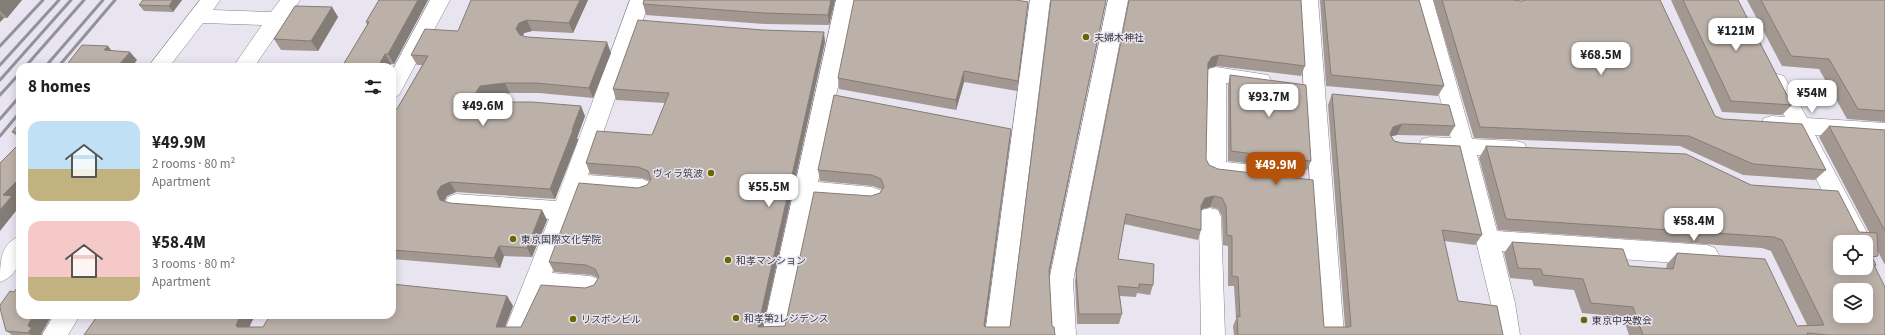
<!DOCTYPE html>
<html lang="en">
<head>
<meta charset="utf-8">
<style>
	:root { --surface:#fff; --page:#f2f2f2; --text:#202124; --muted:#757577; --accent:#b45309 }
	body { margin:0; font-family:"Source Sans 3","Noto Sans JP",sans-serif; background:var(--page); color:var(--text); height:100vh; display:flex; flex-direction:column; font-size:15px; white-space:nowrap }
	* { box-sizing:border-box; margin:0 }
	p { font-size:13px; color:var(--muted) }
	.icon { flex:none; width:22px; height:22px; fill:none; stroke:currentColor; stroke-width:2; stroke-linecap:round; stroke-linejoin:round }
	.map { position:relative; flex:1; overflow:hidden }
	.panel { position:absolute; left:16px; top:63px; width:380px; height:256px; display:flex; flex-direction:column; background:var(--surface); border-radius:12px; box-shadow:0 2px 10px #0003 }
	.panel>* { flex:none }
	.controls { position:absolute; left:1833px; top:235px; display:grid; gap:8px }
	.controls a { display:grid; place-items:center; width:40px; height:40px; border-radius:8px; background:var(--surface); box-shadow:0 2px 10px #0003; font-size:20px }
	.price { position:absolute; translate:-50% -34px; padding:0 9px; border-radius:8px; background:#fff; color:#222; font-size:13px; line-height:26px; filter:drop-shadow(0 1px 2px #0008) }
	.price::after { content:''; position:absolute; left:50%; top:24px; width:12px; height:9px; margin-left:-6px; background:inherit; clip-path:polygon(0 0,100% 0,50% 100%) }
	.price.selected { background:var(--accent); color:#fff }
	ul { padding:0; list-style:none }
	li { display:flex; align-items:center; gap:12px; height:100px; padding:0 12px }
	li span { display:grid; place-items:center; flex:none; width:112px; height:80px; border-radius:12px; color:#555 }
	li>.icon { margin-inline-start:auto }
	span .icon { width:48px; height:48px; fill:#fffc; stroke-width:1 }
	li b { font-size:17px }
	h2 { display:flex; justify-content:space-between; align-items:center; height:48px; padding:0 12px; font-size:17px }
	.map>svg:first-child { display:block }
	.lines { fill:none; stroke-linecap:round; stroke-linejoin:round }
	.minor-casing { stroke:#87848f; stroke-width:1 }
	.minor { fill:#fff; fill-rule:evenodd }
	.rail { stroke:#93919a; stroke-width:3 }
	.wall { fill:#a29891 }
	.shaded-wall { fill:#847c76 }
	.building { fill:#bcb1a9; stroke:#847c76; fill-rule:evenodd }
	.poi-dot { fill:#696700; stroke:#e8e5f1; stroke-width:1.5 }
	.labels { text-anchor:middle; stroke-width:3; stroke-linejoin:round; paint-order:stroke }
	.poi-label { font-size:10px; fill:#39383d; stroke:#e8e5f1; text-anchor:start }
</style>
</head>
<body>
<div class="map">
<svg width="1885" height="335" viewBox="0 0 1885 335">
	<rect width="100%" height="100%" fill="#e8e5f1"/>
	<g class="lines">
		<g class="minor-casing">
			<g id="minor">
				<path d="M200,0h20l-7,10 58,2 9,-12h20l-46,67h-21l29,-42 -59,-2 -34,44h-21z"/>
				<path d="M430,0h20l-51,95 -7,3v-27z"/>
				<path d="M630,0h20l-62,175 54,4 8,3 3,6 -3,6 -8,3 -60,-5 -30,81 38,3 8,3 4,7 -4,7 -8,3 -45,-3 -18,42h-24l46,-116 -93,-7 -8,-3 -3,-6 3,-6 8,-3 100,7z"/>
				<path d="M836,0h20l-38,182 54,5 8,3 3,6 -3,6 -8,3 -58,-5 -28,135h-24z"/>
				<path d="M1030,0h20l-41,335h-24z"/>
				<path d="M1108,0h20l-55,281 3,54h-24l-3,-54z"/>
				<path d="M1298,0h20l26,335h-24z"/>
				<path d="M1413,0h20l39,139 44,2 8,2 3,6 -3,6 -8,2 -39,-2 20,76 210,14 8,3 4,7 -4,7 -8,3 -205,-14 13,52 5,32h-24l-5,-32 -36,-149 -25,-1 -8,-2 -3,-6 3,-6 8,-2 21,1z"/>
				<path d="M1216,67l52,8 3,5 -3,5 -7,2 -35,-4v79l47,5 8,3 3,6 -3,6 -8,3 -58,-7 -8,-3 -3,-6 2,-95 3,-5z"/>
				<path d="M1777,74l7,2 23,42 78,5v16l-70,-4 57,107 -4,7 -2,1v-8h-18l-55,-109 -21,-1 -8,-2 -3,-6 3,-6 8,-2 13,1 -18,-36 3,-5z"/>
				<path d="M1210,208l8,2 3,7 4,118h-24l-2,-118 3,-7z"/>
				<path d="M20,236c0,20 2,38 -20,46 0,-20 0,-38 20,-46z"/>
				<path d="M54,315h26l-12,20h-26z"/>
			</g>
		</g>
		<use href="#minor" class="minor"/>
		<g class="rail">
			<path d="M0,46l43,-46"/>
			<path d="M0,65l59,-65"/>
			<path d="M25,67l59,-67"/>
			<path d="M45,67l58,-67"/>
			<path d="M58,67l57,-67"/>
			<path d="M0,80l71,-80"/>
			<path d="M0,95l20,-22"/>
			<path d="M0,119l20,-23"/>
			<path d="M0,136l20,-24"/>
		</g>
	</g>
	<g class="wall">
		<path d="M0,0h22l-15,18h-3l-4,4z"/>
		<path d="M143,0h39l-9,12 -29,-1 -5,-6z"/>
		<path d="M379,0h49l-34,64h-3l-2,3h-45l-1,-2 24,-40 -1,-3z"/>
		<path d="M588,0l-15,33 -41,-2 -8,2 -1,3 88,17 -18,45 -54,-5h-29l-24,4 -3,3 5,2 97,14 -8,22 1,2 -23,59 -99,-7 -9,4 -3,5 6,2 92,7 5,10 -15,37 -28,-1 -4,12 -108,-9v-150h5l25,-44h-5l-6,-10 47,-24z"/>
		<path d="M644,0h191l-6,25 -64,-1 -119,-9 -3,-11z"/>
		<path d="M1106,0l-57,273 3,53 2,1 -970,8 14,-20h157l-6,12h14l129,-12 115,-19 6,10 -8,21h16l64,-39 9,-3 4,-7 -7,-3 -37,-3 -5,-10 89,-74 9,-3 3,-4 -8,-3 -52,-4 -4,-11 66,-28 13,-32 -49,-3 -3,-11 212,-47 -62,285 22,-1 86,-130 9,-3 2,-3 -1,-1 -8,-3 -53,-5 -2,-11 193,-41 -1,10 -25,187 1,1h24z"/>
		<path d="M1129,0l176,66 -4,10 -85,-10 -7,2 -1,1 -2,90 3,6 115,162h21l-17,-222 4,-11 123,32 -6,10 -52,-1 -6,1 3,5 88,94 -7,10 -31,-4 14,60 45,34h-269l-1,-9 3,-7 -2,-33h-6v-40l-5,-1 -1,-29 -4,-7 -8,-2 -8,2 -1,1v20l-3,10 -74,-16 -6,35 35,26 -3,10 -13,-2 -1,4 -16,-1 2,18 -3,10h-42l-2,-43z"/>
		<path d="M1320,0h99l25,86 -6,10 -112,-10z"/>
		<path d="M1433,0h79l203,116 111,54 -11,10 -72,-5 -63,-29 -206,-8z"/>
		<path d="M1671,0h67l54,105 -10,10 -60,-3z"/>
		<path d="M1747,0h138v122l-38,-3 -28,-50 -37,-3z"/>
		<path d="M332,7l6,10 -20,34 -37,-1 -7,-11z"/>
		<path d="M1027,12l-10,79 -53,-9 -8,28 -117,-21 -1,-11z"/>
		<path d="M1230,75l81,86 -4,9 -79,-9v-76z"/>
		<path d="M20,122v17l-8,-7z"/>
		<path d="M1829,126l56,4v135l-8,-15 -4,9 3,6 -1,2 10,68h-256l-6,-18 -41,-4 -8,-23 -40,-4 -2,-6 -22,-2 -6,-25 8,-11 117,24 37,3 1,-5 10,-11 120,73 10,-1 -36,-74 -9,-3 -264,-18 -19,-72 7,-12 265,39 108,47h10l-50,-95z"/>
		<path d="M14,292l6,23h32l-11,19 1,1h-30l-6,-4z"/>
	</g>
	<g class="shaded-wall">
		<path d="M0,0h22l-15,18 -7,-7z"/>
		<path d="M173,0h9l-9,12 -4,-6z"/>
		<path d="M418,0h10l-34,64 -6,-10z"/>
		<path d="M580,0h8l-15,33 -4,-10z"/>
		<path d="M831,0h4l-6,25 -1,-10z"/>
		<path d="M1106,0l-58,281 1,-10z"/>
		<path d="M1028,2l-1,10 -10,79 1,-10z"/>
		<path d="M332,7l6,10 -20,34 -7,-10z"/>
		<path d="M0,14l4,4 -4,4z"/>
		<path d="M527,20l5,11 -8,2 -3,7 -5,-11 3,-6z"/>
		<path d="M824,32l1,10 -64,293 -3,-8z"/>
		<path d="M607,42l4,11 -18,45 -4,-10z"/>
		<path d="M108,46l7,9 -11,-5z"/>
		<path d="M130,52l7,8 -5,7h-15z"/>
		<path d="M385,54l6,10 -2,3h-11z"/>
		<path d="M1219,55l-3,11 -7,2 -4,5 3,-10 4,-6z"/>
		<path d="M964,71v11l-8,28v-10z"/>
		<path d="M505,83l5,10 -24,4 -4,5 -6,-10 4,-6z"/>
		<path d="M581,106l4,10 -8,22 1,2 -23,59 -5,-10z"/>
		<path d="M1402,124l-5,11 -9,2 5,-10z"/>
		<path d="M1011,129l-1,10 -26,196v-9z"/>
		<path d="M20,178v18l-4,4 4,3v3l-20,25v-21l3,-15z"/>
		<path d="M450,182l6,10 -9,4 -3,6 -4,-2 -3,-8 4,-6z"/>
		<path d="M1214,196l-4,11 -8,2 -4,7 3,-10 4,-8z"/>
		<path d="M542,210l5,10 -15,37 -5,-9z"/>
		<path d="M499,246l5,10 -4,12 -6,-10z"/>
		<path d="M507,296l6,10 -11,29 -6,-8z"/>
		<path d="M34,315h18l-11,19 1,1h-11l-3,-2v-8z"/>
		<path d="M241,315h14l-9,19 -9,-7 -1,-2z"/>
	</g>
	<g class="building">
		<path d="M143,0h30l-4,6 -30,-1z"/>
		<path d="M379,0h39l-30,54h-3l-7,13 -35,-2 26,-43h-3z"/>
		<path d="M471,0h109l-11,23 -42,-3 -8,3 -3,6 4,6 7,2 80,5 -18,46 -54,-5h-30l-25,3 -4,6 3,6 9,4h44l49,4 -9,24h1l-23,59 -100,-7 -9,4 -4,6 3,8 10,3 92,7 -15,38 -28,-2 -5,12 -102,-8v-141h5l31,-53 -17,-1 14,-26 33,2z"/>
		<path d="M644,0h187l-3,15 -65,-2 -120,-9z"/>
		<path d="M854,0h162l12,2 -10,79 -54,-10 -8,29 -118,-22z"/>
		<path d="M1051,0h55l-57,271 3,55 2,1 1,8h-971l14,-20h143l-5,10 1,2h26l7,-12h122v-31l115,12 -11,31h25l20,-42 44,3 9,-3 5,-8 -4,-8 -9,-4 -37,-3 30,-79 59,5 9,-3 4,-6 -3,-8 -10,-4 -52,-4 11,-32 55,4 17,-42 -56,-4 25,-69 125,10 61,2 -66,295 27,-1 29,-134 57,4 9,-3 4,-6 -3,-8 -9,-4 -54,-5 16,-75 177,34 -27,197 2,1h24z"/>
		<path d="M1129,0h172l4,66 -86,-11 -7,2 -4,6 -2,96 3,6 9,4 95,11 11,147h25l2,-1 -19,-232 117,11 6,21 -53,-2 -9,3 -3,7 4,7 8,2 58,3 22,89 -40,-5 16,71 39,5 6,29h-265l-1,-19 3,1 -2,-40 -6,-1v-40l-5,-1 -1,-29 -4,-8 -8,-2 -9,2 -4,8v24l-75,-16 -8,45 36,5 -1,21 -14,-1v4l-21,-2 4,28h-43l-3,-43z"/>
		<path d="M1324,0h95l25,86 -113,-11z"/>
		<path d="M1442,0h70l10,1 3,-1h135l55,116 8,3 79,5 24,46 -73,-6 -64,-28 -209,-9z"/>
		<path d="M1683,0h55l54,105 -61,-4z"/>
		<path d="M1761,0h124v111l-27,-2 -29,-50 -38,-3z"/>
		<path d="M295,6l37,1 -21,34 -37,-2z"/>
		<path d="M82,45l26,1 -4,4 26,2 -13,15h-52z"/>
		<path d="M1230,75l76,10 5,76 -80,-10z"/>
		<path d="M20,122v10h-8z"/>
		<path d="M1829,126l56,4v101z"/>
		<path d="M20,143v35l-17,17 9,1 -12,14v-47z"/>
		<path d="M1486,146l200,8 65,31 87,6 21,41 18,1 1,23 -6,1 4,8h-2l11,22v48h-57l-21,-2 1,2h-165l-10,-28 -42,-4 -8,-24 -40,-4 -2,-6 -23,-1 -6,-26 111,7 6,17 44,3 4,-16 88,6 32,67 27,-1 -42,-85 -8,-3 -268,-18zM1840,242h26v26h-26zM1840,290h26v26h-26z"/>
		<path d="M20,284v31h14l-6,10 1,2h3l-4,6 -22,-2 -6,-23v-3l10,-14 4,1z"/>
	</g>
	<g class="poi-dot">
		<circle cx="1086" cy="37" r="4"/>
		<circle cx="711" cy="173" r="4"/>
		<circle cx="513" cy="239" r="4"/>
		<circle cx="728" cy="260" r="4"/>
		<circle cx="736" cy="318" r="4"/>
		<circle cx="573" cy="319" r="4"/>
		<circle cx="1584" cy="320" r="4"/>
	</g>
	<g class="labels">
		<g class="poi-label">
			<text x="1094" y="41">夫婦木神社</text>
			<text x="703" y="177" text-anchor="end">ヴィラ筑波</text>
			<text x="521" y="243">東京国際文化学院</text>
			<text x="736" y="264">和孝マンション</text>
			<text x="744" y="322">和孝第2レジデンス</text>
			<text x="581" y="323">リスボンビル</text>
			<text x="1592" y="324">東京中央教会</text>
		</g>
	</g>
</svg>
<div class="controls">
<a><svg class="icon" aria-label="locate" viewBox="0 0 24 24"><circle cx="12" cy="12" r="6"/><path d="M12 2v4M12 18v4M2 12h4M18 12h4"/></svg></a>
<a><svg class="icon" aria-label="layers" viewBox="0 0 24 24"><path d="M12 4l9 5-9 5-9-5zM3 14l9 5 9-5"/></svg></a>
</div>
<b class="price" style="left:1736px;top:52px">¥121M</b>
<b class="price" style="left:1601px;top:76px">¥68.5M</b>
<b class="price" style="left:1812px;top:114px">¥54M</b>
<b class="price" style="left:1269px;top:118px">¥93.7M</b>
<b class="price" style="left:483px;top:127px">¥49.6M</b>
<b class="price selected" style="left:1276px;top:186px">¥49.9M</b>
<b class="price" style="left:769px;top:208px">¥55.5M</b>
<b class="price" style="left:1694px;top:242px">¥58.4M</b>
<section class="panel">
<h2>8 homes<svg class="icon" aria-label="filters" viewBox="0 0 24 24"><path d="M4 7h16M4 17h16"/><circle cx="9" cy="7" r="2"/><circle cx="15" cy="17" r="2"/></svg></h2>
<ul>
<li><span style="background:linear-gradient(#bfe0f5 60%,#c2b280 0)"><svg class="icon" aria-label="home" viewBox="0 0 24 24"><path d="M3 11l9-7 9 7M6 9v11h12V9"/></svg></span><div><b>¥49.9M</b><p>2 rooms · 80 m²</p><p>Apartment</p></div></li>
<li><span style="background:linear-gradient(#f6c9c9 70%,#c2b280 0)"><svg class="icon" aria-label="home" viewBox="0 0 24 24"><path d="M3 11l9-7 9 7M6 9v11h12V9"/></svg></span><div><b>¥58.4M</b><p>3 rooms · 80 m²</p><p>Apartment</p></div></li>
</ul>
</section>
</div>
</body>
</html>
